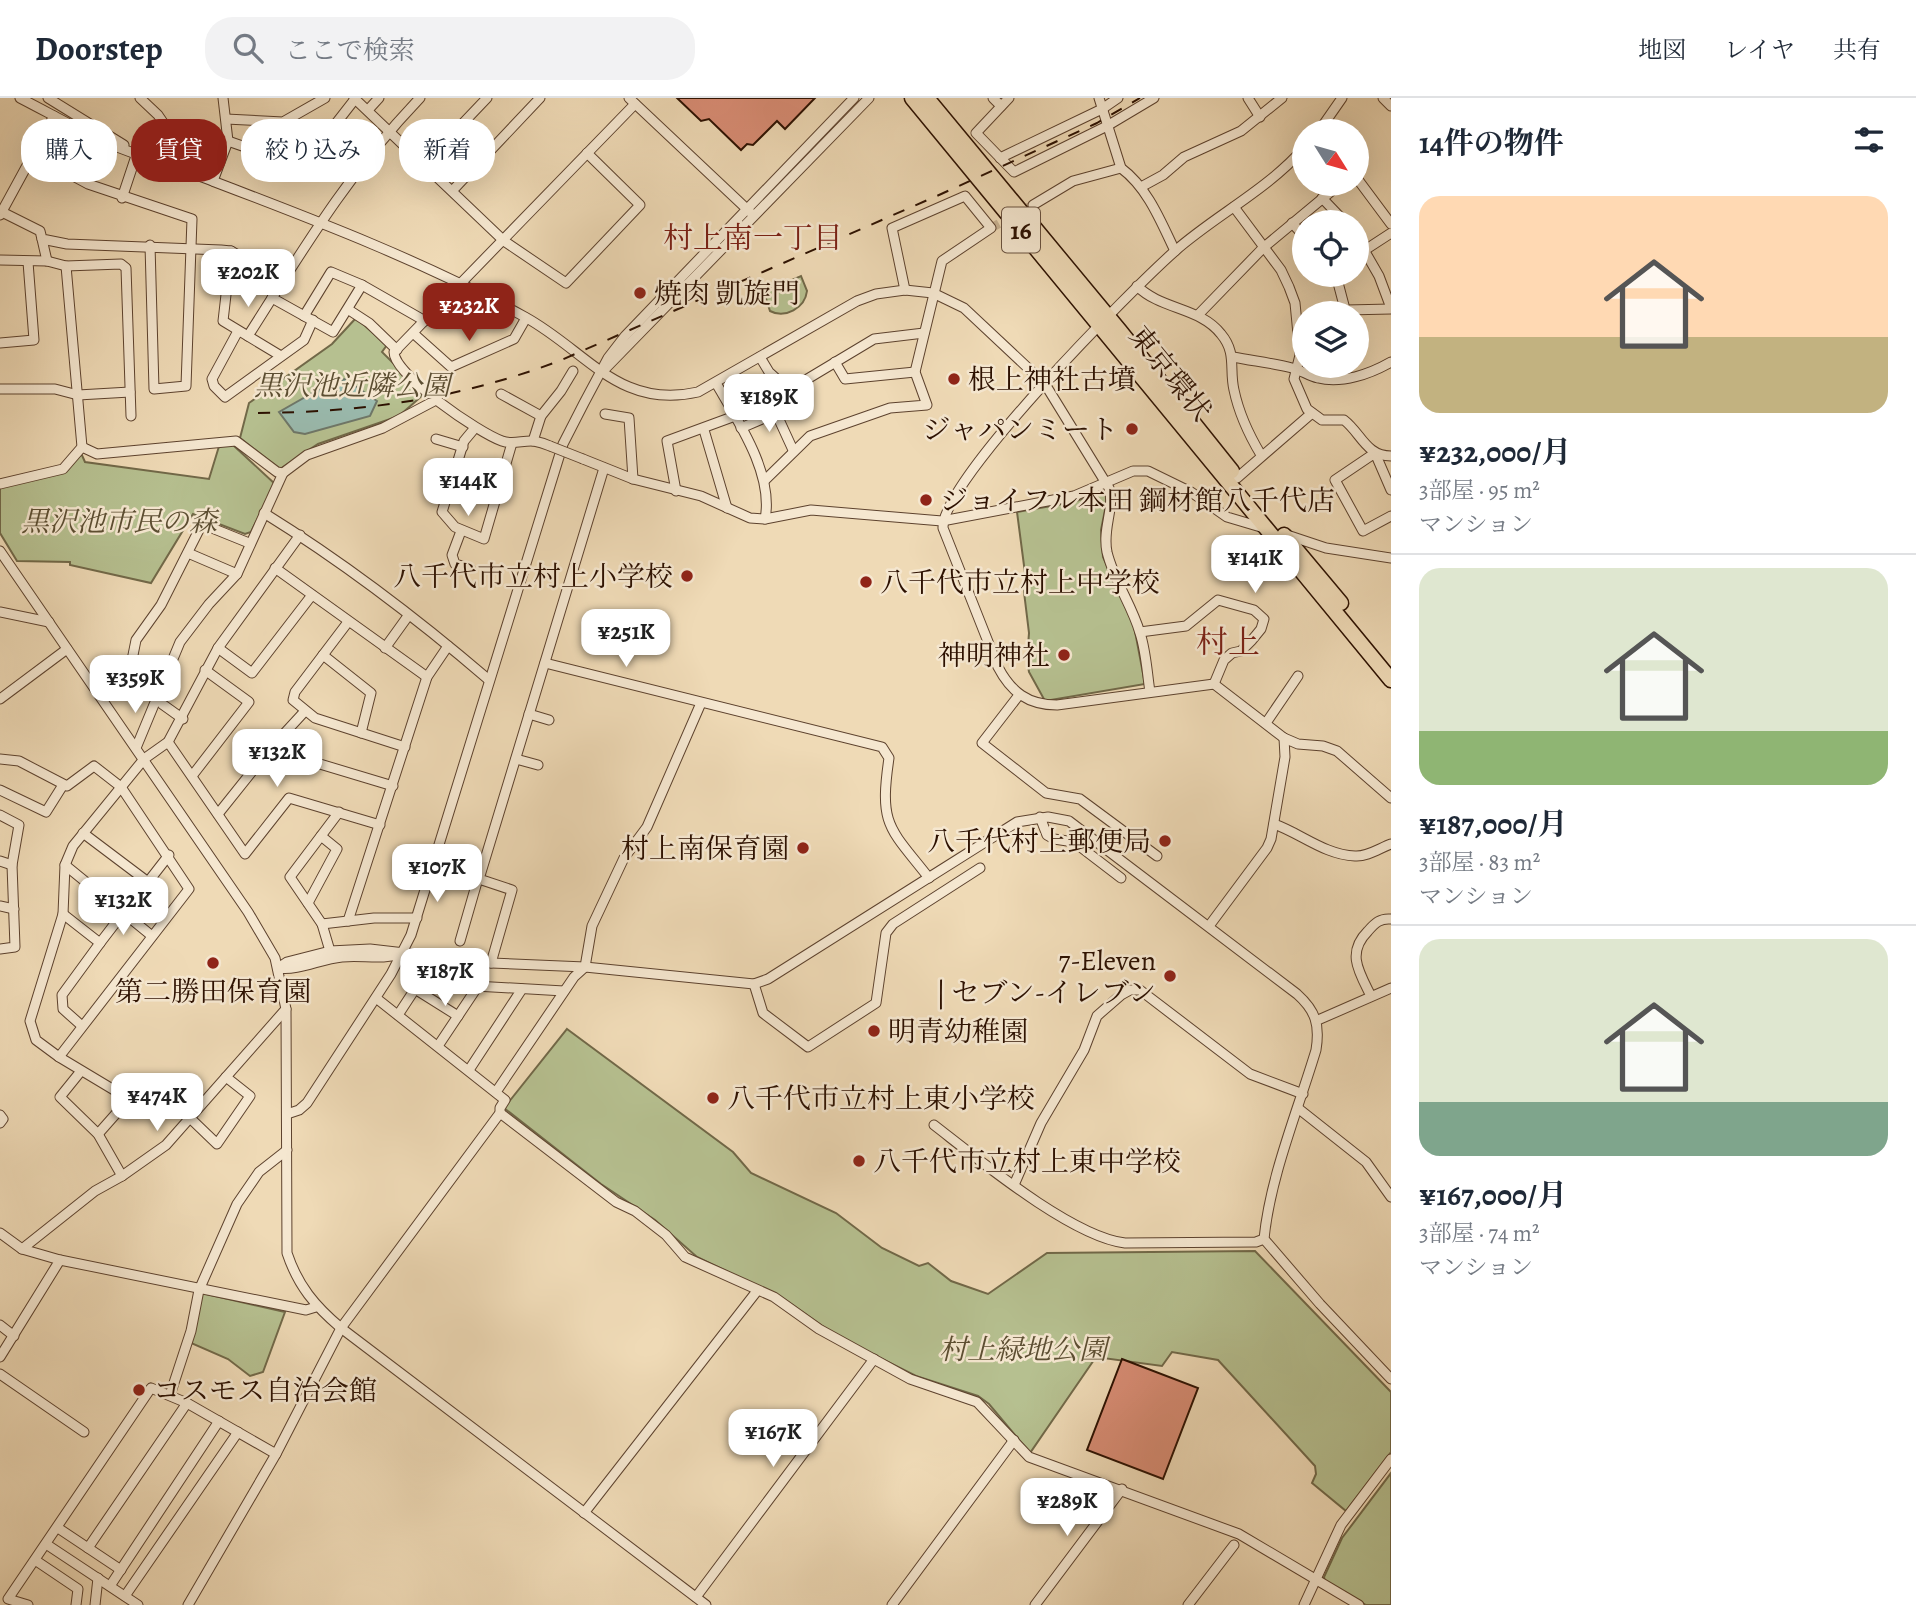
<!DOCTYPE html>
<html lang="ja">
<head>
<meta charset="utf-8">
<style>
	:root { --surface:#fff; --page:#f2f2f3; --text:#1f2937; --muted:#747a83; --line:#e0e1e3; --accent:#8f2418 }
	body { margin:0; font-family:Alegreya,"Noto Serif JP",serif; background:var(--page); color:var(--text); height:100vh; display:flex; flex-direction:column; font-size:26px; white-space:nowrap }
	* { box-sizing:border-box; margin:0 }
	p { font-size:23px; color:var(--muted) }
	.icon { flex:none; width:38px; height:38px; fill:none; stroke:currentColor; stroke-width:2; stroke-linecap:round; stroke-linejoin:round }
	.map { position:relative; flex:1; overflow:hidden }
	.drawer { display:flex; flex-direction:column; background:var(--surface); width:525px }
	.drawer>* { flex:none }
	.top-card { position:absolute; left:21px; top:21px; width:665px; height:63px; display:flex; gap:14px }
	.needle { width:46px; rotate:127deg }
	.tools { position:absolute; left:1292px; top:21px; display:grid; gap:14px }
	.tools a { display:grid; place-items:center; width:77px; height:77px; border-radius:50%; background:var(--surface); box-shadow:0 7px 28px #0002; font-size:35px }
	.price { position:absolute; translate:-50% -60px; padding:0 16px; border-radius:14px; background:#fff; color:#222; font-size:23px; line-height:46px; filter:drop-shadow(0 2px 4px #0008) }
	.price::after { content:''; position:absolute; left:50%; top:42px; width:21px; height:16px; margin-left:-10px; background:inherit; clip-path:polygon(0 0,100% 0,50% 100%) }
	.price.active { background:var(--accent); color:#fff }
	ul { padding:0; list-style:none }
	li { display:grid; align-content:center; gap:14px; height:371px; padding:0 28px }
	li+li { border-top:2px solid var(--line) }
	li span { display:grid; place-items:center; height:217px; border-radius:21px; color:#555 }
	li>.icon { margin-inline-start:auto }
	span .icon { width:126px; height:126px; fill:#fffc; stroke-width:1 }
	li b { font-size:30px }
	h2 { display:flex; justify-content:space-between; align-items:center; height:84px; padding:0 28px; font-size:30px }
	.chip { padding:0 24px; border-radius:28px; background:var(--surface); box-shadow:0 7px 28px #0002; font-size:24px; line-height:63px }
	.chip.active { background:var(--accent); color:#fff }
	header { display:flex; align-items:center; gap:42px; box-sizing:border-box; height:98px; padding:0 35px; background:var(--surface); border-bottom:2px solid var(--line) }
	header strong { font-size:33px }
	nav { display:flex; gap:38px; margin-inline-start:auto; font-size:24px }
	.search { width:490px; height:63px; background:var(--page); display:flex; align-items:center; gap:18px; box-sizing:border-box; padding:0 24px; border-radius:28px; color:var(--muted); font-size:26px }
	main { display:flex; flex:1; min-height:0 }
	.map>svg:first-child { display:block }
	.green { fill:#b6c090; stroke:#716848; stroke-width:2 }
	.water { fill:#9abbaf; stroke:#6e7769; stroke-width:2 }
	.building { fill:#d88c74; stroke:#2c1000; stroke-width:2 }
	.lines { fill:none; stroke-linecap:round; stroke-linejoin:round }
	.minor-tunnel { stroke:#c8b292; stroke-width:9; stroke-dasharray:9 4.5; stroke-linecap:butt }
	.minor-casing { stroke:#5d422e; stroke-width:11 }
	.highway-casing { stroke:#2c1000; stroke-width:17 }
	.minor { stroke:#f5e7d0; stroke-width:9 }
	.highway { stroke:#efdab6; stroke-width:14 }
	.rail { stroke:#2c1000; stroke-width:2; stroke-dasharray:12 12; stroke-linecap:butt }
	.minor-bridge-casing { stroke:#5d422e; stroke-width:11; stroke-linecap:butt }
	.minor-bridge { stroke:#f5e7d0; stroke-width:9 }
	.poi-dot { fill:#8f2418; stroke:#f5e7d0; stroke-width:2.5 }
	.labels { text-anchor:middle; stroke-width:5; stroke-linejoin:round; paint-order:stroke }
	.shield { fill:#f5e7d0; stroke:#68503e; stroke-width:2 }
	.shield-label { font-size:26px; font-weight:bold; fill:#2c1000 }
	.poi-label { font-size:28px; fill:#2c1000; stroke:#f5e7d0; text-anchor:start }
	.street-label { font-size:28px; fill:#2c1000; stroke:#f5e7d0 }
	.park-label { font-size:28px; font-style:italic; fill:#5c4e32; stroke:#f5e7d0 }
	.neighbourhood-label { font-size:30px; fill:#7a1f14; stroke:#f5e7d0 }
	.quarter-label { font-size:32px; fill:#7a1f14; stroke:#f5e7d0 }
</style>
</head>
<body>
<header>
<strong>Doorstep</strong>
<div class="search"><svg class="icon" aria-label="search" viewBox="0 0 24 24"><circle cx="10" cy="10" r="6"/><path d="M15 15l6 6"/></svg>ここで検索</div>
<nav><a>地図</a><a>レイヤ</a><a>共有</a></nav>
</header>
<main>
<div class="map">
<svg width="1391" height="1507" viewBox="0 0 1391 1507">
	<rect width="100%" height="100%" fill="#efdab6"/>
	<filter id="stains"><feTurbulence type="fractalNoise" baseFrequency=".00286" numOctaves="4"/><feColorMatrix values="0 0 0 0 .2 0 0 0 0 .09 0 0 0 0 .02 0 0 0 .5 -.17"/></filter>
	<radialGradient id="worn" r=".72"><stop offset=".6" stop-color="#630" stop-opacity="0"/><stop offset="1" stop-color="#630" stop-opacity=".3"/></radialGradient>
	<g class="green">
		<path d="M801,178l6,15c-2,17 -22,28 -37,20l-6,-19z"/>
		<path d="M356,220l31,27 -5,7 42,42 -25,22 -81,28 -38,25 -40,-31 9,-35 83,-59z"/>
		<path d="M220,345l13,2 42,39 -24,48 -6,2 -52,-20 -42,69 -81,-18v-3l-53,-1 -17,-28v-46l64,-16 17,-18 4,9 124,17z"/>
		<path d="M1102,393l6,4 -7,35 2,27 31,69 11,58 -100,17 -16,-29 -2,-13 2,-26 -5,-41 1,-19 -8,-61 57,-10z"/>
		<path d="M567,931l166,123 18,21 85,40 46,35 37,18 9,-3 23,18 37,13 59,-41 208,-2 136,141v60l-45,59 -34,-28 4,-9 -1,-8 -97,-106 -46,-8 -10,14 -66,-9 -66,96 -41,-49 -11,-8 -62,-20 -78,-39 -54,-38 -87,-42 -42,-37 -54,-36 -97,-76z"/>
		<path d="M202,1195l83,19 -22,60 -13,4 -22,-17 -37,-16z"/>
		<path d="M1391,1375v132h-25l-41,-23 -1,-5 18,-39z"/>
	</g>
	<path class="water" d="M345,281l32,22 -7,15 -65,18 -11,-2 -15,-20 51,-29z"/>
	<g class="building">
		<path d="M677,0h138l-30,31 -8,-8 -24,24 -6,-1 -6,6 -32,-31 -8,2z"/>
		<path d="M1122,1261l76,29 -35,91 -76,-29z"/>
	</g>
	<g class="lines">
		<path class="minor-tunnel" d="M991,130l42,-23"/>
		<g class="minor-casing">
			<g id="minor">
				<path d="M20,0c29,15 56,30 85,44 35,15 74,26 110,40 105,40 212,81 310,135 62,34 94,93 173,75l159,-91 19,-7 29,-4 28,3 31,15 81,76 64,104c6,21 -7,40 -2,64 7,29 25,53 33,81 6,18 7,39 10,59"/>
				<path d="M48,0l76,47"/>
				<path d="M140,0l18,17 13,19 -8,29"/>
				<path d="M354,0l150,143 62,42 74,-78 -53,-52"/>
				<path d="M629,0l121,114"/>
				<path d="M993,0l8,8"/>
				<path d="M1009,0l-33,35 38,39 93,-46 47,-28"/>
				<path d="M1099,0l22,70c27,20 40,54 54,83"/>
				<path d="M1248,0l12,19"/>
				<path d="M1383,0l8,8"/>
				<path d="M368,12l11,-12"/>
				<path d="M226,21l57,3 42,-24"/>
				<path d="M1319,33l23,-33"/>
				<path d="M228,43l74,26 53,-68"/>
				<path d="M1304,50c-37,42 -88,67 -129,103 -42,37 -234,230 -232,277l55,139c13,25 30,38 59,38l157,-21 70,54 14,6 25,2 14,5 54,47"/>
				<path d="M34,57l54,29 104,35 -6,167 -32,3 -4,-144"/>
				<path d="M1000,60l102,-49 16,-11"/>
				<path d="M425,65l62,-65"/>
				<path d="M1356,79l35,47"/>
				<path d="M213,83l15,-40 -5,-43"/>
				<path d="M1141,89l22,-12 21,-18 57,-26 41,-33"/>
				<path d="M453,92l87,-92"/>
				<path d="M122,100l15,-45"/>
				<path d="M1322,100l23,24"/>
				<path d="M1033,107l40,-24 48,-13"/>
				<path d="M1234,109l47,63 8,17 6,16 5,52 -6,24 13,30 15,11h22c17,13 22,36 47,36"/>
				<path d="M0,113l40,20 2,8 25,5 154,6 10,1 52,30"/>
				<path d="M0,117l54,-99"/>
				<path d="M1292,125l12,13"/>
				<path d="M1356,138l23,40 12,32"/>
				<path d="M42,141l5,22"/>
				<path d="M1365,152l26,-17"/>
				<path d="M231,153l-8,70 58,35"/>
				<path d="M0,162l47,1 19,5 55,-2 5,4 5,148"/>
				<path d="M1336,177l10,38"/>
				<path d="M1137,188c24,24 63,21 84,48 16,19 8,35 13,56 5,24 15,45 27,65"/>
				<path d="M272,200l61,34 29,-47"/>
				<path d="M349,212l20,13 28,27"/>
				<path d="M1346,212l45,-1"/>
				<path d="M1198,217l65,-67 77,-64"/>
				<path d="M304,218l27,-44 31,13 63,36"/>
				<path d="M238,233l-26,48 2,7 11,11 79,-57 9,-20"/>
				<path d="M413,235l38,34 63,-28 12,-21"/>
				<path d="M248,238c54,-85 101,-164 172,-238"/>
				<path d="M0,245l34,-3 -6,-78"/>
				<path d="M760,259l9,15 20,18 85,-51 50,-6"/>
				<path d="M1233,259c20,4 40,6 59,11 9,2 17,8 26,10 24,6 52,-4 73,-16"/>
				<path d="M835,264l10,17 70,-7"/>
				<path d="M604,272l265,-272"/>
				<path d="M716,285c22,38 58,91 49,136"/>
				<path d="M0,291h55l23,6 52,-3"/>
				<path d="M501,296l40,22"/>
				<path d="M605,316l24,4 4,61"/>
				<path d="M741,330l35,-15 17,37"/>
				<path d="M474,331l-10,12 -22,71 13,15 29,12 28,-96"/>
				<path d="M704,332l23,78"/>
				<path d="M436,341l27,8"/>
				<path d="M533,343l8,-25 20,-25 12,-20"/>
				<path d="M550,348c-5,-2 -11,-4 -16,-5 -11,-1 -21,4 -32,0 -23,-8 -108,-66 -108,-89l241,-248"/>
				<path d="M82,349l15,7 139,-13 41,31 6,1"/>
				<path d="M583,361l50,20 68,17 49,22 15,1 46,-9 131,11 132,-25 59,-25h15l43,21 36,25 37,11"/>
				<path d="M1237,380l75,-65"/>
				<path d="M765,382l45,-44 80,-28 37,-3 -12,-33 27,-111 49,-33 -26,-32 -73,32 13,62"/>
				<path d="M0,386l63,-15 19,-22 -16,-181"/>
				<path d="M1391,392l-16,-37 -40,27 28,51 28,-15"/>
				<path d="M676,393l-9,-50 68,-25"/>
				<path d="M264,415c79,49 155,107 225,167"/>
				<path d="M461,433l-9,24 3,9 15,4"/>
				<path d="M1287,437l39,13 65,10"/>
				<path d="M0,453l248,361 27,46 11,51 1,244c11,33 28,53 54,75l365,277"/>
				<path d="M188,455l49,21"/>
				<path d="M275,470l152,109"/>
				<path d="M0,514l49,10"/>
				<path d="M348,524l-53,70 -2,8 22,18 90,29"/>
				<path d="M1140,534l46,-6 32,-26 36,10 10,9 -3,10 -9,11 -11,11 -9,2 -8,7 -10,24"/>
				<path d="M218,550l34,25 60,-78"/>
				<path d="M385,550l23,-32"/>
				<path d="M323,557l48,38 -10,40"/>
				<path d="M545,565l337,84 7,11c-10,68 0,69 40,120"/>
				<path d="M165,575l-33,-13 4,-20 25,-35 41,-81 47,19"/>
				<path d="M158,597l4,9 21,15"/>
				<path d="M1019,597l-37,48 64,50 34,6 77,57"/>
				<path d="M0,601l67,-50"/>
				<path d="M529,616l20,6"/>
				<path d="M1266,625l32,-47"/>
				<path d="M168,644l77,112 44,-56 91,27"/>
				<path d="M136,650l44,-106 29,-38 28,-30 46,-101 24,-18 76,-27 53,-28"/>
				<path d="M270,651l123,37"/>
				<path d="M0,661l19,2 48,25 27,-20 27,21 68,102 -130,168"/>
				<path d="M516,661l22,6"/>
				<path d="M192,678l57,-74 -44,-32"/>
				<path d="M0,692l46,22 17,-27"/>
				<path d="M218,716l52,-65 35,-38"/>
				<path d="M0,717l19,10 -7,40 3,82 -15,2"/>
				<path d="M1040,719l7,18 7,4 20,3 47,36"/>
				<path d="M1274,726c26,9 51,31 81,32 12,1 25,-8 36,-12"/>
				<path d="M83,735l65,49 21,-27"/>
				<path d="M0,763l12,4"/>
				<path d="M65,767l87,71"/>
				<path d="M432,771l45,13 -17,59"/>
				<path d="M308,805l29,-54 -16,-13"/>
				<path d="M0,808l14,3"/>
				<path d="M63,816l37,29 -38,52 1,14 19,17"/>
				<path d="M348,823l79,-244 21,-31"/>
				<path d="M322,826l52,-6h43"/>
				<path d="M1209,828l58,-78 4,-9 14,-82 -1,-19"/>
				<path d="M100,845l23,-30"/>
				<path d="M330,853l-8,-27 -32,-47 49,-65"/>
				<path d="M491,865l21,-73 -33,-11 125,-411"/>
				<path d="M278,870l9,-6 43,-11 40,-2 121,14 94,4 169,17 14,-5 249,-157 31,-5 21,4 228,173c19,17 23,31 19,56 -18,60 -46,127 -52,189l56,65 71,75"/>
				<path d="M278,870c21,3 42,-9 64,-11 20,-2 40,3 60,-3"/>
				<path d="M754,886l9,29 45,34 68,-44 10,-70 7,-9 87,-56"/>
				<path d="M415,891l43,27"/>
				<path d="M1371,898c-12,-24 -25,-43 -3,-65 7,-8 12,-13 23,-12"/>
				<path d="M398,917l19,-29 5,-3 142,8"/>
				<path d="M1318,922l73,-32"/>
				<path d="M438,948l40,-60"/>
				<path d="M469,972l53,-81"/>
				<path d="M81,973l-21,26 38,37 24,42"/>
				<path d="M496,994l78,-115 11,-10 7,-41 32,-68 23,-31 54,-124"/>
				<path d="M1299,1011l67,53 25,35"/>
				<path d="M500,1015l116,89 19,9 31,24 19,22 89,40 45,32 91,50 67,23 52,55 210,77 120,71"/>
				<path d="M287,1016l12,-4 8,-7 84,-129 20,-39 152,-491 21,-41 24,-45 17,-22 229,-238"/>
				<path d="M0,1017l3,4 -3,4"/>
				<path d="M190,1020l27,26 33,-48 -24,-19"/>
				<path d="M934,1027c44,34 138,112 191,118l131,-1 8,-3"/>
				<path d="M98,1036l31,-35 -70,-42 -23,-17 -6,-19 33,-107 2,-49 8,-19 71,-87 24,-17 50,-94 82,-113"/>
				<path d="M1014,1087l27,-62 43,-73 13,-34 24,-21 9,-5h10l110,84 53,20"/>
				<path d="M0,1135l22,16 38,11 246,50 10,-3"/>
				<path d="M22,1151l73,-58 27,-15 44,-31 120,-136"/>
				<path d="M0,1227l14,11"/>
				<path d="M0,1259l60,-97"/>
				<path d="M0,1276l84,58"/>
				<path d="M170,1297l21,-64 8,-41 38,-86 22,-32 28,-22"/>
				<path d="M584,1415l173,-222"/>
				<path d="M58,1430l63,42"/>
				<path d="M46,1446l92,61"/>
				<path d="M88,1450l99,-145"/>
				<path d="M35,1462l43,29 -2,16"/>
				<path d="M110,1488l109,-165"/>
				<path d="M125,1498l113,-164"/>
				<path d="M696,1499l178,-238"/>
				<path d="M28,1507l-20,-6 143,-211 36,15 89,51"/>
				<path d="M95,1507l3,-27"/>
				<path d="M188,1507l88,-151 65,-126 159,-215v-5l5,-8 -129,-102"/>
				<path d="M892,1507l122,-165"/>
				<path d="M1035,1507l87,-116"/>
				<path d="M1188,1507l46,-60"/>
				<path d="M1304,1507l37,-80 50,-66"/>
			</g>
		</g>
		<g class="highway-casing">
			<g id="highway">
				<path d="M912,0l479,582"/>
				<path d="M927,0l193,233 112,140"/>
				<path d="M1284,437l57,68"/>
			</g>
		</g>
		<use href="#minor" class="minor"/>
		<use href="#highway" class="highway"/>
		<path class="rail" d="M258,315c107,-1 200,-14 301,-52l380,-166 158,-72 43,-25"/>
		<g class="minor-bridge-casing">
			<path id="minor-bridge" d="M550,348l33,13"/>
		</g>
		<use href="#minor-bridge" class="minor-bridge"/>
	</g>
	<g class="poi-dot">
		<circle cx="640" cy="195" r="7"/>
		<circle cx="954" cy="281" r="7"/>
		<circle cx="1132" cy="331" r="7"/>
		<circle cx="926" cy="402" r="7"/>
		<circle cx="687" cy="478" r="7"/>
		<circle cx="866" cy="484" r="7"/>
		<circle cx="1064" cy="557" r="7"/>
		<circle cx="1165" cy="743" r="7"/>
		<circle cx="803" cy="750" r="7"/>
		<circle cx="213" cy="865" r="7"/>
		<circle cx="1170" cy="878" r="7"/>
		<circle cx="874" cy="933" r="7"/>
		<circle cx="713" cy="1000" r="7"/>
		<circle cx="859" cy="1063" r="7"/>
		<circle cx="139" cy="1292" r="7"/>
	</g>
	<g class="labels">
		<rect class="shield" x="1002" y="109.5" width="38" height="45" rx="5"/>
		<g class="shield-label">
			<text x="1021" y="141">16</text>
		</g>
		<g class="poi-label">
			<text x="654" y="205">焼肉 凱旋門</text>
			<text x="968" y="291">根上神社古墳</text>
			<text x="1118" y="341" text-anchor="end">ジャパンミート</text>
			<text x="940" y="412">ジョイフル本田 鋼材館八千代店</text>
			<text x="673" y="488" text-anchor="end">八千代市立村上小学校</text>
			<text x="880" y="494">八千代市立村上中学校</text>
			<text x="1050" y="567" text-anchor="end">神明神社</text>
			<text x="1151" y="753" text-anchor="end">八千代村上郵便局</text>
			<text x="789" y="760" text-anchor="end">村上南保育園</text>
			<text x="1156" y="872" text-anchor="end">7-Eleven<tspan x="1156" dy="32">| セブン-イレブン</tspan></text>
			<text x="213" y="903" text-anchor="middle">第二勝田保育園</text>
			<text x="888" y="943">明青幼稚園</text>
			<text x="727" y="1010">八千代市立村上東小学校</text>
			<text x="873" y="1073">八千代市立村上東中学校</text>
			<text x="153" y="1302">コスモス自治会館</text>
		</g>
		<g class="street-label">
			<text transform="translate(1171 275) rotate(51)" y="10">東京環状</text>
		</g>
		<g class="park-label">
			<text x="352" y="297">黒沢池近隣公園</text>
			<text x="119" y="433">黒沢池市民の森</text>
			<text x="1023" y="1261">村上緑地公園</text>
		</g>
		<g class="neighbourhood-label">
			<text x="753" y="150">村上南一丁目</text>
		</g>
		<g class="quarter-label">
			<text x="1228" y="555">村上</text>
		</g>
	</g>
	<rect width="100%" height="100%" filter="url(#stains)"/>
	<rect width="100%" height="100%" fill="url(#worn)"/>
</svg>
<div class="tools">
<a><svg class="needle" viewBox="-14 -14 28 28"><path d="M0-13l5 13h-10z" fill="#e53935"/><path d="M0 13l5-13h-10z" fill="#747a83"/></svg></a>
<a><svg class="icon" aria-label="locate" viewBox="0 0 24 24"><circle cx="12" cy="12" r="6"/><path d="M12 2v4M12 18v4M2 12h4M18 12h4"/></svg></a>
<a><svg class="icon" aria-label="layers" viewBox="0 0 24 24"><path d="M12 4l9 5-9 5-9-5zM3 14l9 5 9-5"/></svg></a>
</div>
<b class="price" style="left:248px;top:211px">¥202K</b>
<b class="price active" style="left:469px;top:245px">¥232K</b>
<b class="price" style="left:769px;top:336px">¥189K</b>
<b class="price" style="left:468px;top:420px">¥144K</b>
<b class="price" style="left:1255px;top:497px">¥141K</b>
<b class="price" style="left:626px;top:571px">¥251K</b>
<b class="price" style="left:135px;top:617px">¥359K</b>
<b class="price" style="left:277px;top:691px">¥132K</b>
<b class="price" style="left:437px;top:806px">¥107K</b>
<b class="price" style="left:123px;top:839px">¥132K</b>
<b class="price" style="left:445px;top:910px">¥187K</b>
<b class="price" style="left:157px;top:1035px">¥474K</b>
<b class="price" style="left:773px;top:1371px">¥167K</b>
<b class="price" style="left:1067px;top:1440px">¥289K</b>
<div class="top-card">
<a class="chip">購入</a>
<a class="chip active">賃貸</a>
<a class="chip">絞り込み</a>
<a class="chip">新着</a>
</div>
</div>
<section class="drawer">
<h2>14件の物件<svg class="icon" aria-label="filters" viewBox="0 0 24 24"><path d="M4 7h16M4 17h16"/><circle cx="9" cy="7" r="2"/><circle cx="15" cy="17" r="2"/></svg></h2>
<ul>
<li><span style="background:linear-gradient(#ffd9b3 65%,#c2b280 0)"><svg class="icon" aria-label="home" viewBox="0 0 24 24"><path d="M3 11l9-7 9 7M6 9v11h12V9"/></svg></span><div><b>¥232,000/月</b><p>3部屋 · 95 m²</p><p>マンション</p></div></li>
<li><span style="background:linear-gradient(#dfe7d0 75%,#8fb573 0)"><svg class="icon" aria-label="home" viewBox="0 0 24 24"><path d="M3 11l9-7 9 7M6 9v11h12V9"/></svg></span><div><b>¥187,000/月</b><p>3部屋 · 83 m²</p><p>マンション</p></div></li>
<li><span style="background:linear-gradient(#dfe7d0 75%,#7fa58c 0)"><svg class="icon" aria-label="home" viewBox="0 0 24 24"><path d="M3 11l9-7 9 7M6 9v11h12V9"/></svg></span><div><b>¥167,000/月</b><p>3部屋 · 74 m²</p><p>マンション</p></div></li>
</ul>
</section>
</main>
</body>
</html>
